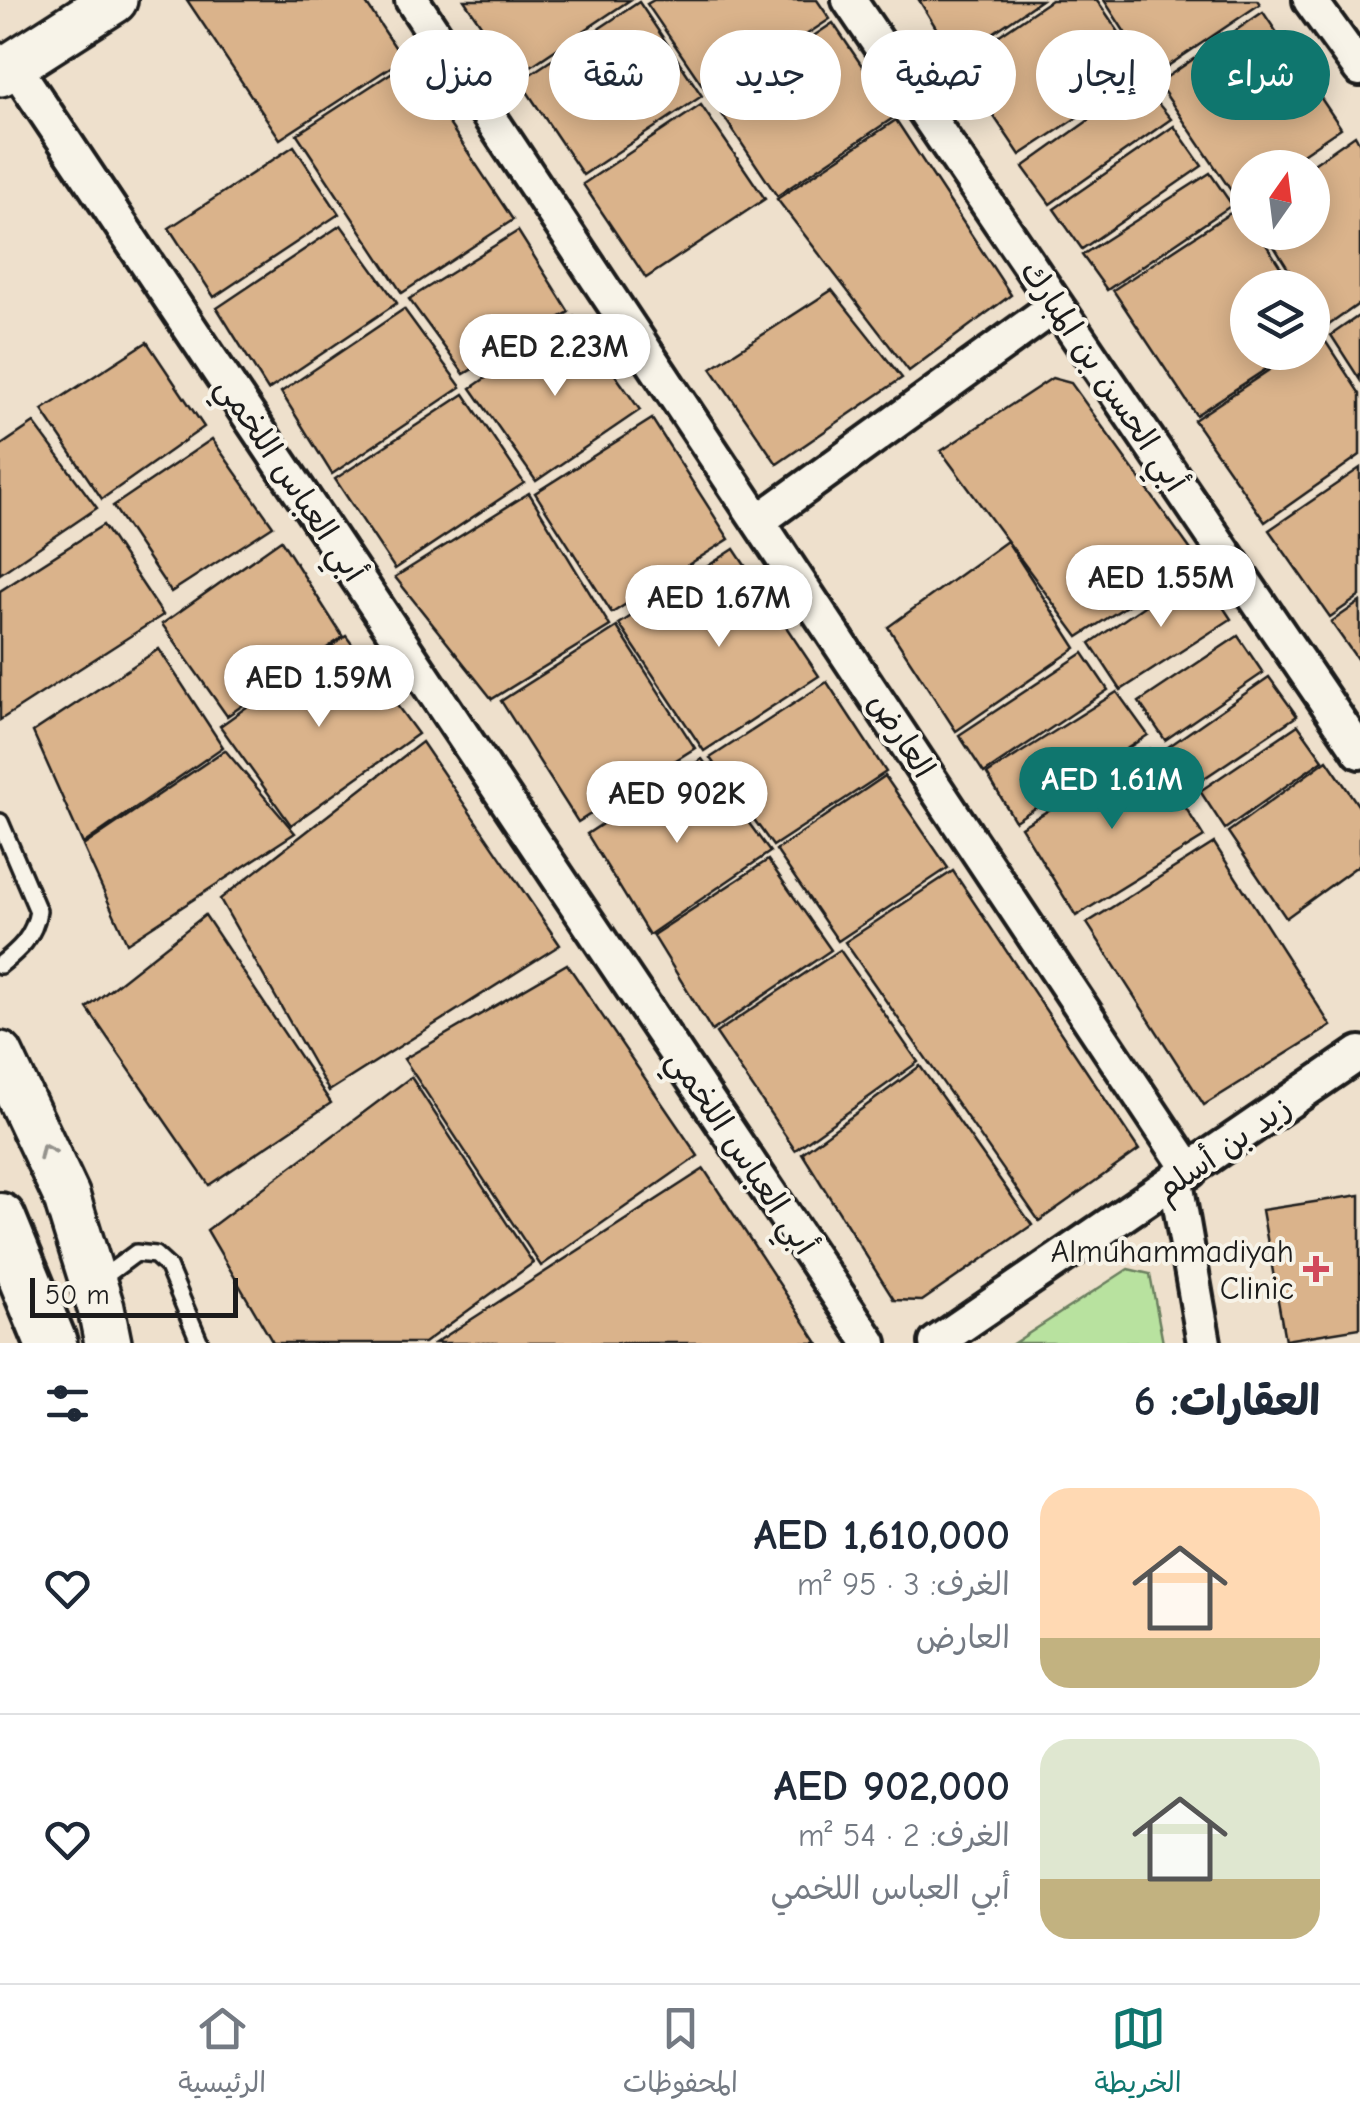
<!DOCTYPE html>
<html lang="ar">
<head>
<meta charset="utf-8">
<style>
	:root { --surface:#fff; --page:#f6f6f7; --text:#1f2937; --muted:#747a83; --line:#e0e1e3; --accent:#0f766e }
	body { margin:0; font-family:"Comic Neue","Playpen Sans Arabic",sans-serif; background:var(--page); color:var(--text); direction:rtl; height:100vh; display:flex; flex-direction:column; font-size:38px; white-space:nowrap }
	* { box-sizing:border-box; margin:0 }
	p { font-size:32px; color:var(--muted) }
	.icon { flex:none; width:55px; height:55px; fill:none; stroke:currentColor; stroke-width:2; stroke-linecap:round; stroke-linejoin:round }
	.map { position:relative; height:1343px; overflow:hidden; direction:ltr }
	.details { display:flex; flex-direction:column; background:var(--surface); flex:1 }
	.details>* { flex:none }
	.top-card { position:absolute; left:30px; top:30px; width:1300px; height:90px; direction:rtl; display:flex; gap:20px }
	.needle { width:65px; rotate:14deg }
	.buttons { position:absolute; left:1230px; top:150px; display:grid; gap:20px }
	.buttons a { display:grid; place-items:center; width:100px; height:100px; border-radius:50%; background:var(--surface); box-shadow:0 5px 25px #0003; font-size:50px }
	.scale { position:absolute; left:30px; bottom:25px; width:208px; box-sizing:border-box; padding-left:10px; border:5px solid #1c1c1c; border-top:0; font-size:28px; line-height:35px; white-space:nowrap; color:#1c1c1c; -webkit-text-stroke:8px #f7f3e8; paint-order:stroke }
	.price { position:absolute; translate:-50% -85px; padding:0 22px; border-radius:35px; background:#fff; color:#222; font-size:32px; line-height:65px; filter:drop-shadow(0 2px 5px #0008) }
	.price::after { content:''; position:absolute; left:50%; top:60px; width:30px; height:22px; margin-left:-15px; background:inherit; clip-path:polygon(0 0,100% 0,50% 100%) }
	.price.active { background:var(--accent); color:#fff }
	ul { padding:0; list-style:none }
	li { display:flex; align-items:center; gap:30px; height:250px; padding:0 40px }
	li+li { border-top:2px solid var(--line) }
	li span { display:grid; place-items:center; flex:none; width:280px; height:200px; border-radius:30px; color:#555 }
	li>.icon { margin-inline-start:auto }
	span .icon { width:120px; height:120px; fill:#fffc; stroke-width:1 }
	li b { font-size:42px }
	h2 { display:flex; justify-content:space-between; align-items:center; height:120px; padding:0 40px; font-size:42px }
	.tag { padding:0 35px; border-radius:45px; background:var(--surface); box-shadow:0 5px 25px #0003; font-size:35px; line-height:90px }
	.tag.active { background:var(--accent); color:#fff }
	.menu { display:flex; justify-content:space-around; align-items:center; height:140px; border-top:2px solid var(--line); background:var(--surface); font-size:28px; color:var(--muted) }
	.menu a { display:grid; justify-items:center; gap:5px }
	.menu .active { color:var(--accent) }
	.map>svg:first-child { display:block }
	.green { fill:#b8e29f; stroke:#6a7f5e; stroke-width:2.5 }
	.building { fill:#dab38b; stroke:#1c1c1c; stroke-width:2.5 }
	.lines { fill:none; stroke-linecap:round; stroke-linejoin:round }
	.lane-casing { stroke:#1c1c1c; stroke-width:22 }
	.street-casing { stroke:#1c1c1c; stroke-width:40 }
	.secondary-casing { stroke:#1c1c1c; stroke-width:52 }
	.primary-casing { stroke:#1c1c1c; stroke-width:58 }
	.lane { stroke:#f7f3e8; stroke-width:15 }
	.street { stroke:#f7f3e8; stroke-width:32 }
	.secondary { stroke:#f7f3e8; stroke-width:45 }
	.primary { stroke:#f7f3e8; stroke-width:50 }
	.oneway { stroke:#94928c }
	.poi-dot { fill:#d1495b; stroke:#f7f3e8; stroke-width:4 }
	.labels { text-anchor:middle; stroke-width:8; stroke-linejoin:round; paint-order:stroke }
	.street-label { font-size:32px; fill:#1c1c1c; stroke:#f7f3e8 }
	.poi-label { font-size:32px; fill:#1c1c1c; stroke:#f7f3e8; text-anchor:end }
</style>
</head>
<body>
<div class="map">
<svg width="1360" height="1343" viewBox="0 0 1360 1343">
	<rect width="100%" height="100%" fill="#eee0cc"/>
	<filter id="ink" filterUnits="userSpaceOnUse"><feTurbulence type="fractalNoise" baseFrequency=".01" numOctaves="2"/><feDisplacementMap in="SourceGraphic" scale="20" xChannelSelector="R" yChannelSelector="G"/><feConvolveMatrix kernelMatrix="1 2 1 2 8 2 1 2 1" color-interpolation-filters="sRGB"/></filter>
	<g filter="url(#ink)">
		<path class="green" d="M1128,1269l22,5 13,69h-149z"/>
		<g class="building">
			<path d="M187,0h177l39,59 -123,80z"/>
			<path d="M464,0h166l-114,76z"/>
			<path d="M654,0h163l13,19 -119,79 -64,-94z"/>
			<path d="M919,0h122l-86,59z"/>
			<path d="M1051,0h46l49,72 -126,83 -62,-92z"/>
			<path d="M1104,0h153l3,4 -107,72z"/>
			<path d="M639,2l63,94 -119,79 -63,-94z"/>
			<path d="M1263,12l78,116 -59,40h-34v22l-12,8 -78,-115z"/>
			<path d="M833,23l63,93 -119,80 -63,-94z"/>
			<path d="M408,62l105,158 -111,73 -105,-159z"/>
			<path d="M1141,83l30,36 -121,85 -27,-37z"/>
			<path d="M701,105l64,94 -119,79 -63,-94z"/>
			<path d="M896,120l115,175 -102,76 -132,-172z"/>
			<path d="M1174,126l28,40 -120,83 -28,-40z"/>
			<path d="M1355,135l5,9v159l-34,24 -14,-20v-19h-12l-35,-56h47v-64h-4z"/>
			<path d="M294,146l45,68 -125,83 -45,-69z"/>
			<path d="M1210,173l22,32 -125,85 -25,-35z"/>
			<path d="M1241,206l7,10v16h10l36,56h-46v64h44l-96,63 -83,-125z"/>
			<path d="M341,225l56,78 -129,87 -51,-82z"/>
			<path d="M518,231l51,81 -105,62 -55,-75z"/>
			<path d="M832,290l70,88 -125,86 -66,-96z"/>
			<path d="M404,309l57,78 -129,87 -51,-82z"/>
			<path d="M1360,315v65l-29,-45z"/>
			<path d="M574,317l66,93 -104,71 -65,-93z"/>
			<path d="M1322,336l38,58v61l-95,67 -71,-102 102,-68h16v-10z"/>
			<path d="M147,342l57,85 -102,72 -60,-89z"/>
			<path d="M1052,378l19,5 127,177 -120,77 -137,-186z"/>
			<path d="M464,394l60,89 -129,86 -60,-90z"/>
			<path d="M652,419l77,120 -117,74 -77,-120z"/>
			<path d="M34,423l63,85 -97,66v-128z"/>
			<path d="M212,439l61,87 -102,66 -58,-86z"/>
			<path d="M1360,468v128l-30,21 -61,-87z"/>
			<path d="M529,493l81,133 -118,73 -97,-122z"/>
			<path d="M103,525l60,90 -163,105v-129z"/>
			<path d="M281,540l62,97 -116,79 -65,-92z"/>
			<path d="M1007,541l69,107 -120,83 -68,-104z"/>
			<path d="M734,549l85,127 -115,75 -85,-127z"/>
			<path d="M1198,569l33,50 -110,71 -31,-47z"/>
			<path d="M1360,602v61l-29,-41z"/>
			<path d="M617,627l78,121 -117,74 -77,-121z"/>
			<path d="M346,636l72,98 -127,91 -71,-99z"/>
			<path d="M1238,636l25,37 -98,67 -26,-38z"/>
			<path d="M159,649l64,98 -140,97 -50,-112z"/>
			<path d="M1083,653l25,37 -124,83 -25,-38z"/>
			<path d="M1269,677l28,39 -103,69 -26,-38z"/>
			<path d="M827,682l59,90 -113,74 -63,-88z"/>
			<path d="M1117,692l31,43 -133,86 -28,-47z"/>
			<path d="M1298,725l25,35 -98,69 -25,-38z"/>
			<path d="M422,742l138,203 -231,146 -109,-192z"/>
			<path d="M1149,749l55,88 -128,79 -55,-89z"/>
			<path d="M225,750l70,83 -168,110 -44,-97z"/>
			<path d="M702,759l68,93 -121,83 -62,-101z"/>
			<path d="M1327,760l33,48v56l-74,54 -58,-86z"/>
			<path d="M885,776l63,92 -110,73 -62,-91z"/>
			<path d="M1214,843l117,183 -127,79 -117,-182z"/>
			<path d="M768,860l63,90 -119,81 -59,-96z"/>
			<path d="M953,871l186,279 -100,71 -194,-279z"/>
			<path d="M205,915l126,188 -122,82 -122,-177z"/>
			<path d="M840,950l78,112 -123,88 -79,-117z"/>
			<path d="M567,964l131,192 -157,110 -137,-207z"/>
			<path d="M920,1066l112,159 -110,76 -28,-1 -92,-147z"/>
			<path d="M411,1077l122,186 -109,80h-151l-66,-113z"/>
			<path d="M704,1169l114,174h-383z"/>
			<path d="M1360,1195v133l-75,12 -23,-130z"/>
		</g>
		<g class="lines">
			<g class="lane-casing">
				<g id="lane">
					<path d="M0,822l38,89c-4,26 -19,39 -38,54"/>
					<path d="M109,1273l27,-20 19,2 13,12 32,76"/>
				</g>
			</g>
			<g class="street-casing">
				<g id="street">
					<path d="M412,0l778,1171"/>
					<path d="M849,0l511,752"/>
					<path d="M1310,0l50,69"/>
					<path d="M13,64l857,1279"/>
					<path d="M760,520l295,-214"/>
					<path d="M1176,1182l28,161"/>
					<path d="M936,1343l424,-290"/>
				</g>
			</g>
			<g class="secondary-casing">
				<g id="secondary">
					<path d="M0,73l114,-73"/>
					<path d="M0,1055l66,140 35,113 7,35"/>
				</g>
			</g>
			<g class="primary-casing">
				<path id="primary" d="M0,1219l51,124"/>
			</g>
			<use href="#lane" class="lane"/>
			<use href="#street" class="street"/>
			<use href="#secondary" class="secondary"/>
			<use href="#primary" class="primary"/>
		</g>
		<defs><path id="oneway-chevron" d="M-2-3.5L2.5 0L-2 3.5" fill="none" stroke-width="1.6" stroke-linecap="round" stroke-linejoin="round" transform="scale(2.5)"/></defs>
		<use class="oneway" href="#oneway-chevron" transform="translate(46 1151) rotate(-115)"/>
	</g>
	<path class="poi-dot" d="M1311 1254h10v10h10v10h-10v10h-10v-10h-10v-10h10z"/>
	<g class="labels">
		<g class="street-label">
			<text transform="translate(1104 376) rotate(56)" y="11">أبي الحسن بن المبارك</text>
			<text transform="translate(291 479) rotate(56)" y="11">أبي العباس اللخمي</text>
			<text transform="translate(902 735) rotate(57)" y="11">العارض</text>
			<text transform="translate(1223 1148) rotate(-35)" y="11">زيد بن أسلم</text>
			<text transform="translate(742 1152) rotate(56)" y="11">أبي العباس اللخمي</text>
		</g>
		<g class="poi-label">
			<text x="1294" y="1262">Almuhammadiyah<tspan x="1294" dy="37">Clinic</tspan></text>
		</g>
	</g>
</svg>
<div class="buttons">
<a><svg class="needle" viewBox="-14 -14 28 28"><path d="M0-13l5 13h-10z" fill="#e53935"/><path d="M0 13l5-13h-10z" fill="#747a83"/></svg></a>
<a><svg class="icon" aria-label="layers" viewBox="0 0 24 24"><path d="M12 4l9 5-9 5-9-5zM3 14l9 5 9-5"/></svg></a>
</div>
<div class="scale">50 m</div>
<b class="price" style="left:555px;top:399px">AED 2.23M</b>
<b class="price" style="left:1161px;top:630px">AED 1.55M</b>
<b class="price" style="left:719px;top:650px">AED 1.67M</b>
<b class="price" style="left:319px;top:730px">AED 1.59M</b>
<b class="price active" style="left:1112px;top:832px">AED 1.61M</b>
<b class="price" style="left:677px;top:846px">AED 902K</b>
<div class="top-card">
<a class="tag active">شراء</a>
<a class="tag">إيجار</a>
<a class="tag">تصفية</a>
<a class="tag">جديد</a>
<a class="tag">شقة</a>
<a class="tag">منزل</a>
</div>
</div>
<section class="details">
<h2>العقارات: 6<svg class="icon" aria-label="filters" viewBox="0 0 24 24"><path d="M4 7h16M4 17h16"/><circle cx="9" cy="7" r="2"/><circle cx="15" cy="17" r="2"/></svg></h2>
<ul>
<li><span style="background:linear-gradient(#ffd9b3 75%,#c2b280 0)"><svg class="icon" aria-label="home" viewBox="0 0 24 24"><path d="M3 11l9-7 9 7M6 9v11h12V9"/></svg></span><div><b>AED 1,610,000</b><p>الغرف: 3 · 95 m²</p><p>العارض</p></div><svg class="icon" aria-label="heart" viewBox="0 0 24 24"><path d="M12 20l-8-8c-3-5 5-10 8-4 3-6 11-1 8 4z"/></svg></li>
<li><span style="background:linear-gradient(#dfe7d0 70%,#c2b280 0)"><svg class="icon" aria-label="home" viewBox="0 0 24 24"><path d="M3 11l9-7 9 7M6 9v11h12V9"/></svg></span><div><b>AED 902,000</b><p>الغرف: 2 · 54 m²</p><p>أبي العباس اللخمي</p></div><svg class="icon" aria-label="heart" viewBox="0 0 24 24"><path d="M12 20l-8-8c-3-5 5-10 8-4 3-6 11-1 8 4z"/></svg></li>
</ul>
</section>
<nav class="menu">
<a class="active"><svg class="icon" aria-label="map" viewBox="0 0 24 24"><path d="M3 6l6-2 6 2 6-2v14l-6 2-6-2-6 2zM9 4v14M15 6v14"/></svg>الخريطة</a>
<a><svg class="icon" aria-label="saved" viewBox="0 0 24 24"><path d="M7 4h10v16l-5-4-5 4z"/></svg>المحفوظات</a>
<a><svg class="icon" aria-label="home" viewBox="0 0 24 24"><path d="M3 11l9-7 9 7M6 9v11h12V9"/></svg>الرئيسية</a>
</nav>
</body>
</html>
